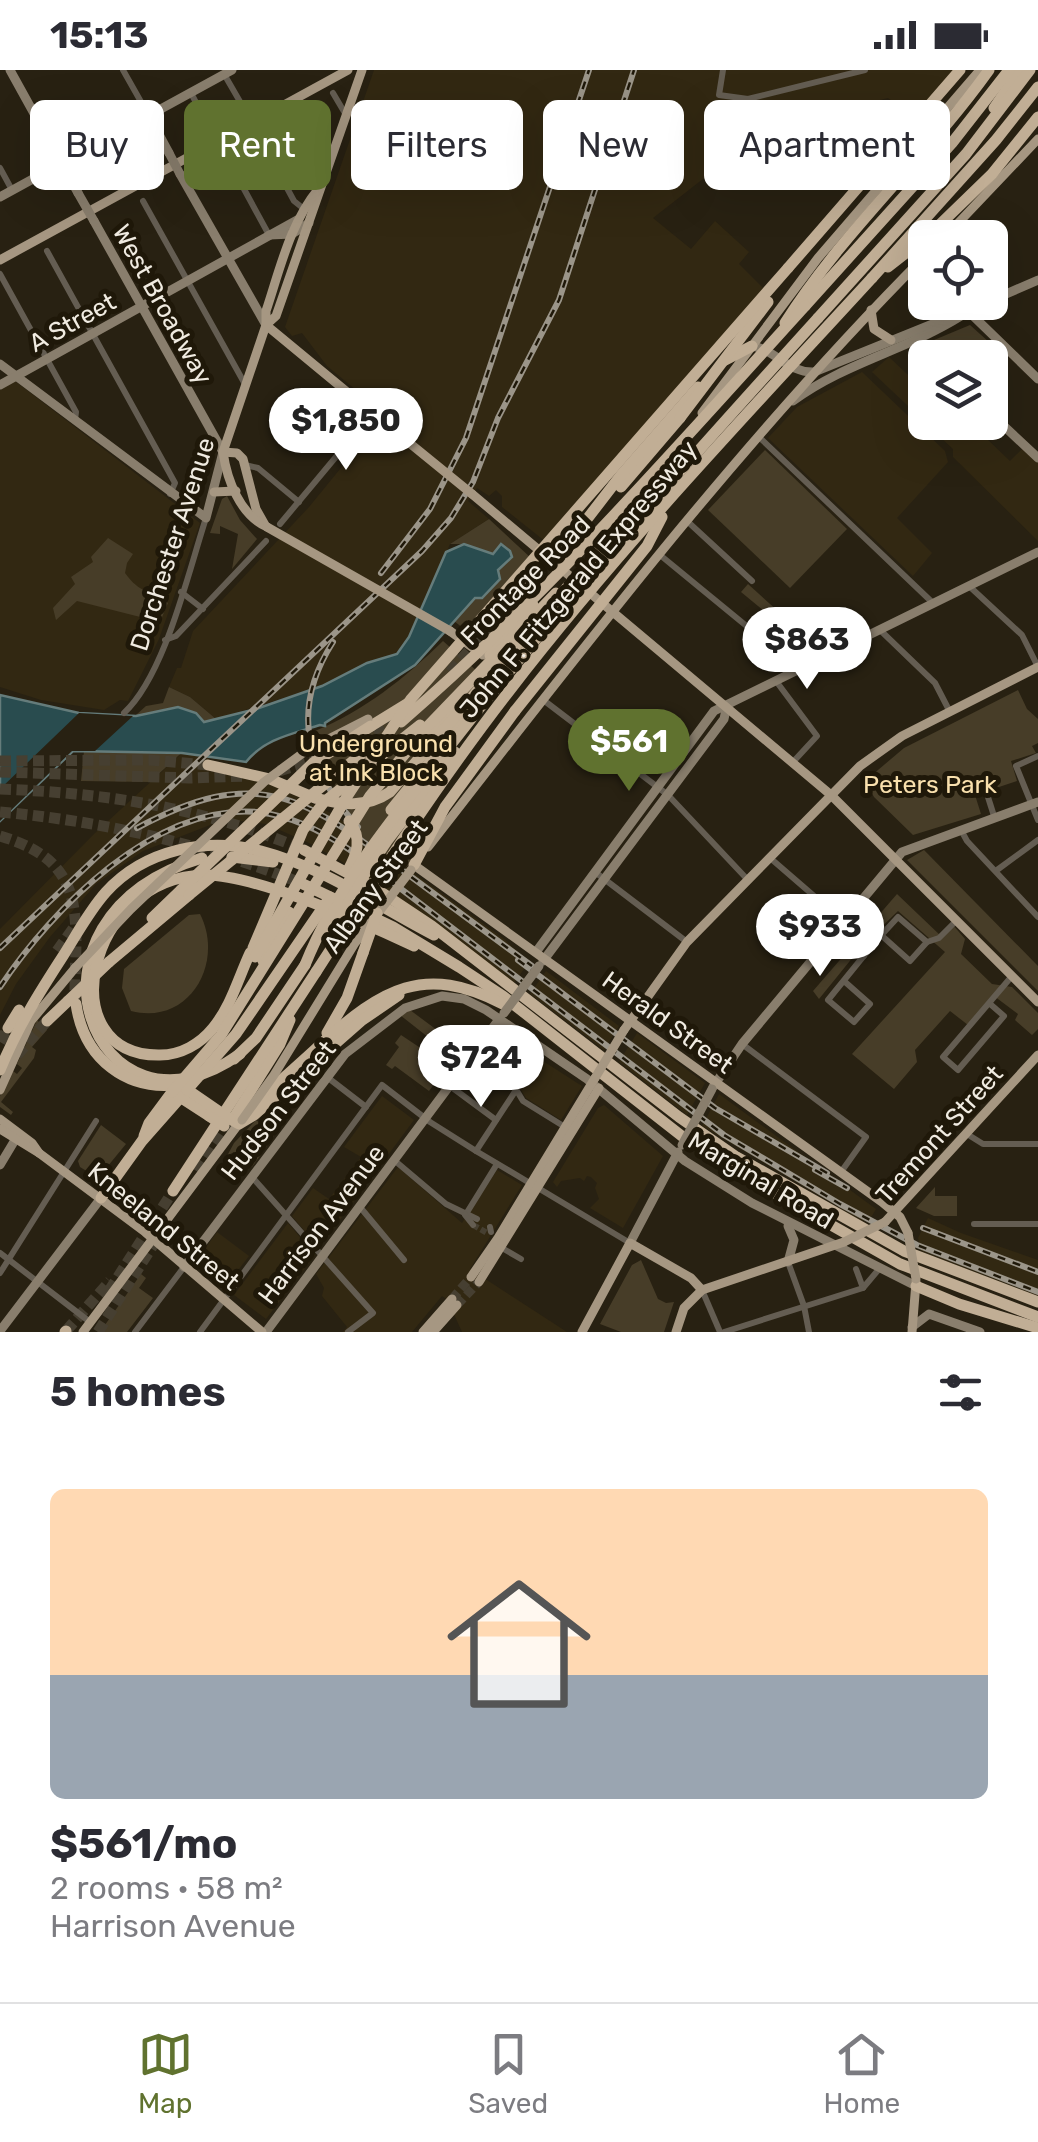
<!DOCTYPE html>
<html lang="en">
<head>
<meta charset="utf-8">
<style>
	:root { --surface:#fff; --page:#f7f7f7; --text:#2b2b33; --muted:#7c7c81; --line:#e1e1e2; --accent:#60722f }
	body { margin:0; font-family:Rubik,sans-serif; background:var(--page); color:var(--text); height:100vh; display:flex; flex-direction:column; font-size:38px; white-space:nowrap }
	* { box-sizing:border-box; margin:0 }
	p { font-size:32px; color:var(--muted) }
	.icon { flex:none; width:55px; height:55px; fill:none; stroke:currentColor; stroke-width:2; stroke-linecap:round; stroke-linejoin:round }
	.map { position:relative; height:1262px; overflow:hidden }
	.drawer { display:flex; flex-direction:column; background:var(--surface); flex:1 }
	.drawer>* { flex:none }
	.guide { position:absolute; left:30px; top:30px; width:980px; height:90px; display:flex; gap:20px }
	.tools { position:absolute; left:908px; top:150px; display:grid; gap:20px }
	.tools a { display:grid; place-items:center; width:100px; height:100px; border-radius:15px; background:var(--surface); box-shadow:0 10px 40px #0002; font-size:50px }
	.price { position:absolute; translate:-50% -85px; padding:0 22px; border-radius:35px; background:#fff; color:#222; font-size:32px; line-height:65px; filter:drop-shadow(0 2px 5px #0008) }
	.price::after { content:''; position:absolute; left:50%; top:60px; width:30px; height:22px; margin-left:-15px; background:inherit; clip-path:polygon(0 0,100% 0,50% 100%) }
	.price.on { background:var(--accent); color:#fff }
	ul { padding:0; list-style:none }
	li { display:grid; align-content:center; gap:20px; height:530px; padding:0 50px }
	li span { display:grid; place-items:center; height:310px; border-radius:15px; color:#555 }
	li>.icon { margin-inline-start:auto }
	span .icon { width:180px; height:180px; fill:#fffc; stroke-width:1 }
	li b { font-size:42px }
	h2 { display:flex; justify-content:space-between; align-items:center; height:120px; padding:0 50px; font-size:42px }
	.tag { padding:0 35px; border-radius:15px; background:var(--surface); box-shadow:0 10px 40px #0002; font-size:35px; line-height:90px }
	.tag.on { background:var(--accent); color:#fff }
	.status { display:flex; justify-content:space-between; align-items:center; height:70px; padding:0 50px; background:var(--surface); direction:ltr }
	.status svg { height:28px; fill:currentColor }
	.tabs { display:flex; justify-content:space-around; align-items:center; height:140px; border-top:2px solid var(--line); background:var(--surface); font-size:28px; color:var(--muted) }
	.tabs a { display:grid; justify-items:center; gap:5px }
	.tabs .on { color:var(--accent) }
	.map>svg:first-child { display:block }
	.built { fill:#322812 }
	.green { fill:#473d28 }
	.water { fill:#294c4f; stroke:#657c7b; stroke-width:2.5 }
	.pier { fill:#282112 }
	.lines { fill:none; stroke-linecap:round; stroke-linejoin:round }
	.street-tunnel { stroke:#463f31; stroke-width:6; stroke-dasharray:6 3; stroke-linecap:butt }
	.primary-tunnel { stroke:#463f31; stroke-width:9; stroke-dasharray:9 4.5; stroke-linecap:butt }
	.highway-tunnel { stroke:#463f31; stroke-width:11; stroke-dasharray:11 5.5; stroke-linecap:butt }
	.street { stroke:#645d52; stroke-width:6 }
	.secondary { stroke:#897e6d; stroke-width:9 }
	.primary { stroke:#a69782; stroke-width:9 }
	.highway { stroke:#c1ae95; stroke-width:11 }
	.rail-casing { stroke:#9b9589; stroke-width:6 }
	.rail { stroke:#1f1809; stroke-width:2.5; stroke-dasharray:8; stroke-linecap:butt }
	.street-bridge { stroke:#645d52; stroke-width:6 }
	.secondary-bridge { stroke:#897e6d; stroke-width:9 }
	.primary-bridge { stroke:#a69782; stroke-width:9 }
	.highway-bridge { stroke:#c1ae95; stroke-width:11 }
	.labels { text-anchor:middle; stroke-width:10; stroke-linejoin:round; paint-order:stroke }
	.street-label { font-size:25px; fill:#f0ebe1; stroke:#1f1809 }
	.park-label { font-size:25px; fill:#f9e0ad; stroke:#1f1809 }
</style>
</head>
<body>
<div class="status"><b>15:13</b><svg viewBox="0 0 49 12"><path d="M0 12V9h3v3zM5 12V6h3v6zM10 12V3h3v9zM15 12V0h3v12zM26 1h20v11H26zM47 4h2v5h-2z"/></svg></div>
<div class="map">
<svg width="1038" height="1262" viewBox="0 0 1038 1262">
	<rect width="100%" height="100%" fill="#282112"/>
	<g class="built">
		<path d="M374,0h581l-42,47 -25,-19 -121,31 -114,89 38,31 24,-28 34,31 -10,12 26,26 -219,252 -44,-35v-11l-6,-6 -7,6 -12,-8 -9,13 21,18 -39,25 -41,93 -12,17 -30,10 -45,22 -106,33 -26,-22 -21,-10 8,-19h4l12,-37 116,-124 76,-93 -58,-48 -25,-33 -10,3 -7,-9z"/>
		<path d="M889,287l36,34v31l-53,-50z"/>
		<path d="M862,302l83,79 3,11 -51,56 35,35 -19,23 -145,-138 29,-31z"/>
		<path d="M15,311l185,142 -41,116 -31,62 -8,-1 -16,10 -63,-10 -41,-13v-297z"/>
		<path d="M925,353h33l28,15 24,23 13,-13 15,14v79l-85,-84v-8z"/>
		<path d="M182,683l27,2 -1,16 68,15 57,28 171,125 25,23 -15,21 -156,-112 -49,-28 -43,-19 -26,-3 -22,1 -75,29 -47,33 -46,53 -34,47 -16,31v-86l94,-95z"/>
		<path d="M546,901l73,55 -15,24 -74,-56z"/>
		<path d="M637,963l68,50 -18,32 -68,-53z"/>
		<path d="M501,964l81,52 -21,34 -35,-22 -34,-57z"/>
		<path d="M719,1024l157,115 -4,7 -10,5 -160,-95z"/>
		<path d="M382,1026l32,24 -95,128 -27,-32 21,-28 16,11 32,-42 -17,-10z"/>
		<path d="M604,1035l59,51 -40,72 -33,-20 9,-9 -4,-11 2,-5 -6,-6 -4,-1 -3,5 -4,-3 -19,3 -4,6 -4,-5 45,-74z"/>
		<path d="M398,1097l64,56 35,-53 25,15 -52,84 97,63h-105l-15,-33 -5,-3 -30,36h-69l4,-5 -25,-31 2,-8 -8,-14z"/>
		<path d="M928,1148l33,15 77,27v36l-117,-45 -3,-13z"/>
		<path d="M288,1153l27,32 -49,64 -32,-24z"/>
		<path d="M217,1162l32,24 -23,30 -30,-25z"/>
	</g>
	<g class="green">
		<path d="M970,255l20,18 -14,14h-33l-10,-8 1,-9z"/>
		<path d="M765,380l82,79 -57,59 -82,-78z"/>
		<path d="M227,426l13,24 17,19 -25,30 6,-35 -18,-8v8l-10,-1 12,-34z"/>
		<path d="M489,449l42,39 -63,74 -14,-11 22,-23h7l15,-28 13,-12 -1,-7 -9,-7 -8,10 -29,-10h-14z"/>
		<path d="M108,468l25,16 -6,9 -2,10c16,22 23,15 43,30l-8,19 -83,-21 -21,19 -3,-12 22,-24 -4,-7 22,-15 -2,-5z"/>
		<path d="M748,514l72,65 -6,3 -73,-60z"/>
		<path d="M443,571l43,38 -90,136 27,20 -16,32 -45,-29 -34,-67 -13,-40c50,-21 89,-52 128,-90z"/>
		<path d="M169,617l21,10 26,22 -9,2 -2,10 -55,51 -69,-1 3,-30h12l50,-45 17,-3z"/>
		<path d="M1018,620l9,19 11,10v24l-6,3 4,7 -25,8 6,20 -42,14 6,19 -68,21 -39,-38 -9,-16 39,-33z"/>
		<path d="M924,780l114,116v25l-131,-131z"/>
		<path d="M897,824l45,43 11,-12 12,14 -4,15 31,30 20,3 26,26v16l-6,6 -17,-15 3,-6 -24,-18 -26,29 -18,-14 -35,39 2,12 -23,27 -42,-35 93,-102 -47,-41 -36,35 -43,53 -6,-8z"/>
		<path d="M200,844c25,49 -11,112 -69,97l-9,-23 2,-19 65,-54z"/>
		<path d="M410,940l39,29 -26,35 12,9 -6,8 -34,-25 -3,3 -6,-4 13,-18 -4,-4 6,-8 24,16 8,-10 -33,-26z"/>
		<path d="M37,950l10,10 -15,17 4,3 -2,8 -33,44 12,10 -2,3 -11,-8v-11l13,-25 4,3 5,-6 -5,-4z"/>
		<path d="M256,1050l19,14 -23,33 -4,1 -14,-16 -7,4 7,-13z"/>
		<path d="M101,1055l25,19 -28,34 -18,-11 -2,-6z"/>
		<path d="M935,1117v9h22v20h-23l-18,-8z"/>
		<path d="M641,1190l17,39 8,4 8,-1 -10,30h-43l-21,-8 32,-59z"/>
		<path d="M141,1204l5,4 -7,10 14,10 -26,34h-27z"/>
	</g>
	<path class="water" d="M501,474l9,7 2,6 -14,13 2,9 -18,19h-7l-60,67 -90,58v3l-5,-1c-28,9 -56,14 -74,37l-64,-9 -109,-2 -73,70v-126l79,18 57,3 42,-9 18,6 8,9 52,-13 66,-23 45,-23 30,-9 12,-17 37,-85 18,-8 29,10z"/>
	<path class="pier" d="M79,643l54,3 -38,35h-23l-72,70v-32z"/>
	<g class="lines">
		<path class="street-tunnel" d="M473,1155l14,8"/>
		<g class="primary-tunnel">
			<path d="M452,1229l19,-22"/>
			<path d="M457,1235l22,-23"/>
		</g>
		<g class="highway-tunnel">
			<path d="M536,507l25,-27"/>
			<path d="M450,602l52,-58"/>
			<path d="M345,678l56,-35"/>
			<path d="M0,691l149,-1 59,5"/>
			<path d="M279,701l39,-12"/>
			<path d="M0,702l189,6 57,-2"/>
			<path d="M0,719c105,4 207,19 304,61"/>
			<path d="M0,742c103,9 208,33 303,72"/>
			<path d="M0,766c93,27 74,87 75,164"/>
			<path d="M57,881l20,-28"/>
			<path d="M0,972l8,-14"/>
			<path d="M17,985l30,-34"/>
			<path d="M198,1102l34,-52"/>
			<path d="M109,1221l64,-100"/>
			<path d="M66,1261l44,-50"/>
			<path d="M98,1262l59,-93"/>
		</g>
		<g class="street">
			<path d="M123,0l26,46"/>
			<path d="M723,0l-4,25 29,4 117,-29"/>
			<path d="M224,4l22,38"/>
			<path d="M191,23l15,29"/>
			<path d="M333,23l13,22"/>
			<path d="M254,57l40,74 10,8"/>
			<path d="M107,68l19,34"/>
			<path d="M232,97l37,68"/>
			<path d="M0,98l12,22"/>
			<path d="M143,131l103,185"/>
			<path d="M47,181l128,232 -5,11"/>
			<path d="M0,204l76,138 -1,8"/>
			<path d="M758,366l175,167"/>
			<path d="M245,395l13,3 41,34"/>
			<path d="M687,451l65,60"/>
			<path d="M280,454l85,-102"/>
			<path d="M660,485l139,114"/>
			<path d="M969,516l53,49 16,32"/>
			<path d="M181,522l22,17"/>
			<path d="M880,560l55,53 15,29"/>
			<path d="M165,570l11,-4 90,-95"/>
			<path d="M776,611l41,55 -24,26"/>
			<path d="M542,629l126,96 79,84"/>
			<path d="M124,643c41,-38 64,-140 82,-195"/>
			<path d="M1038,686l-22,10 22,54"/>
			<path d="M987,724l7,22"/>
			<path d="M961,760l6,11 71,76"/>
			<path d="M769,787l74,64"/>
			<path d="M997,800l41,-30"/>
			<path d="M595,802l92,70"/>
			<path d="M834,863l30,23"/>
			<path d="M927,872l12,-4 18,-18"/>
			<path d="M844,911l26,23 -16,18 -26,-22 47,-58 23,-25 29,25 -17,19 -29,-26"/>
			<path d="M989,933l15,13 -46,54 -15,-13 69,-81"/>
			<path d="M485,968l38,63 42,26"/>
			<path d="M742,974l124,93 -25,35"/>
			<path d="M327,1007l39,30"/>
			<path d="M450,1016l46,34"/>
			<path d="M967,1064l16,10h55"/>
			<path d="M476,1081l40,-61"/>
			<path d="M394,1090l52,44 31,15"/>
			<path d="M252,1107l121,136 -25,19"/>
			<path d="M360,1137l44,53"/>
			<path d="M466,1144l31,-50"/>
			<path d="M465,1145l8,10"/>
			<path d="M974,1154h64"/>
			<path d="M490,1157l1,5"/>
			<path d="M502,1178l19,11"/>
			<path d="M0,1183l90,69"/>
			<path d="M788,1192l16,44 5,26"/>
			<path d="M856,1199l7,19"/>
			<path d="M0,1203l96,-152"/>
			<path d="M702,1220l18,42"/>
			<path d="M135,1262l49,-65"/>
			<path d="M200,1262l182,-247 48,37 46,29 154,92"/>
			<path d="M724,1262l139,-44 16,-19"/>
		</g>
		<g class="secondary">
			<path d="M10,0l68,123"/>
			<path d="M149,46l20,37"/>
			<path d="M180,104l86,151"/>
			<path d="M0,127l232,-127"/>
			<path d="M269,165l23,-1 17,-11"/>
			<path d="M990,231l48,-21"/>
			<path d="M968,241l70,68"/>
			<path d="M915,270l18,18"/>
			<path d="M752,276c24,4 36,27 62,26l173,-70"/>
			<path d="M0,294l206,154 17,-66 -129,-231"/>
			<path d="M0,315l299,-166"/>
			<path d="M793,331c51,-38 114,-51 168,-85"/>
			<path d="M990,343l48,45"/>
			<path d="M536,882l178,-241 324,-159"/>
			<path d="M543,891l181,-242 3,-14"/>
			<path d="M713,1017l29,-43 160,-192 136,-50"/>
			<path d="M0,1095l15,-25"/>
			<path d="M788,1156l6,14 -6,22"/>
			<path d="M630,1173l48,-91"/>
			<path d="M184,1197l161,-213 60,-46 37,-12 22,3 22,11 101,69 98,82 67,42 164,83"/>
			<path d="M912,1257l17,-13 51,18"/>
			<path d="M0,1261l101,-133"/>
			<path d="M266,1262l234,-314"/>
		</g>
		<g class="primary">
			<path d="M944,168l94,-99"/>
			<path d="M0,190l348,-190"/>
			<path d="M871,240l3,19 17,11"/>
			<path d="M266,255l10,-9 86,-246"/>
			<path d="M266,255l98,81"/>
			<path d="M702,343l116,-155 162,-188"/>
			<path d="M223,382l14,1 6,6 13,50 9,16"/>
			<path d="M214,422l22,-1"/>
			<path d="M472,424l359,301 207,207"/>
			<path d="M267,457c-27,-12 -40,-47 -44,-75l43,-127v-14c14,-42 24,-88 53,-123"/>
			<path d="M450,561l33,24"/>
			<path d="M428,777c158,-203 315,-408 497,-591"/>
			<path d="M414,795l468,337 18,15 8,16"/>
			<path d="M624,960l63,-88 173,-176 42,-30 136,-69"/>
			<path d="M0,1020l31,-69 44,-53"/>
			<path d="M0,1049l32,24 7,10"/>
			<path d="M0,1059l39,24 106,79 117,100"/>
			<path d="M885,1152l153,-167"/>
			<path d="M471,1207l27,-39 97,-160"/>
			<path d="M479,1212l120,-194"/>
			<path d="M83,1262l157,-210"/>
			<path d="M423,1262l29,-33"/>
			<path d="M433,1262l24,-27"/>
			<path d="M582,1262l48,-89 61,35 11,12"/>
			<path d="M676,1262l8,-24 18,-18 142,-48"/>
			<path d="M912,1262l4,-50"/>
		</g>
		<g class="highway">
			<path d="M994,38l26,-38"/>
			<path d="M926,168l66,-64 46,-57"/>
			<path d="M888,197l37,-29"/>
			<path d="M788,198l172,-198"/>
			<path d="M872,208l124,-138 42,-53"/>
			<path d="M805,236l147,-163 57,-73"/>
			<path d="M818,248l148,-164 64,-84"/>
			<path d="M785,253c58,-92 141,-165 204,-253"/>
			<path d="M725,290l27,-14"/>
			<path d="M621,417l59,-69"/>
			<path d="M574,466l47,-61 77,-88"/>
			<path d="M561,480l16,-17"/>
			<path d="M502,544l34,-37"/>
			<path d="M490,585l43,-50"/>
			<path d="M371,656l39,-24"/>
			<path d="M432,666l28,-37"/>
			<path d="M208,695l62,14 45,19"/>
			<path d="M391,740l85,-105"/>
			<path d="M304,780l68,36 60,40 247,191 56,39 169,95 134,51"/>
			<path d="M232,787l41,5"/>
			<path d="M202,788c-202,60 -107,300 38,196"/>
			<path d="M414,795l31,-58 70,-96"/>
			<path d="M303,814l90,43 66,40 44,29 180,141 58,37 159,90 138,53"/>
			<path d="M152,848l29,-28"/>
			<path d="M250,883c-12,26 -19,53 -37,75 -13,16 -32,27 -53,27 -110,2 -75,-178 45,-180 52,0 160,48 209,71"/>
			<path d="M263,891l26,-49"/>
			<path d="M109,892l80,-67"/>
			<path d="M76,934c8,55 51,89 106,80"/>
			<path d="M47,951l21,-20"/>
			<path d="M8,958l11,-18"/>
			<path d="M327,963l20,-35 16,-45"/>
			<path d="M234,989l22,-21 49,-73"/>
			<path d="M0,1000c17,-42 39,-77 63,-114 14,-22 26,-45 43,-64 39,-43 101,-55 155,-41 62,16 117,55 173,84"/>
			<path d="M257,1032c21,-20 43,-38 64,-58 61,-55 103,-81 182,-40"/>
			<path d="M235,1046l45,-72 10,-24"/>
			<path d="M230,1049l9,5 15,-9 107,-94 38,-26"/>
			<path d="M144,1066l5,-13 23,-31 37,24"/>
			<path d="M173,1121l143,-219"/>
			<path d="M101,1128l41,-57 45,-51"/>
			<path d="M916,1216l43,18 79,24"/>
			<path d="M65,1262l1,-1"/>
		</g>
		<g class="rail-casing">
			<g id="rail">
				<path d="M381,503l49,-64 36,-71 123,-368"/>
				<path d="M333,572c-44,69 -26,128 25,185"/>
				<path d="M137,758c120,-64 164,-33 265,42 43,32 87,64 130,96"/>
				<path d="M0,878l422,-397 29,-33 22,-36 25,-64 61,-118 75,-230"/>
				<path d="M518,890l197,148 112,65"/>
				<path d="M0,917c52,-78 155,-184 258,-175 34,4 64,19 92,38l374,285 116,69 77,41 121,47"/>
				<path d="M815,1100l32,18"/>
				<path d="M923,1158l115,44"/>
			</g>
		</g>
		<use href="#rail" class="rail"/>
		<path class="street-bridge" d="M246,42l8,15"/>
		<g class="secondary-bridge">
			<path d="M169,83l11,21"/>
			<path d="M78,123l16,28"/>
			<path d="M504,943l35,-47"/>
			<path d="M682,1075l30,-56"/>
		</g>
		<g class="primary-bridge">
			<path d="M364,336l108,88"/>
			<path d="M267,457l183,104"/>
			<path d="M75,898l56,-59 133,-127 43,-32 61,-31"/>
			<path d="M595,1008l29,-48"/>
			<path d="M242,1050l32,-45 81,-132 56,-73"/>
			<path d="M908,1163l8,46"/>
			<path d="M844,1172l41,-20"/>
		</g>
		<g class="highway-bridge">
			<path d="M680,348l88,-116"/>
			<path d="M554,532l70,-80"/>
			<path d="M515,641l132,-165 15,-29"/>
			<path d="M401,652c147,-127 274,-273 404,-416"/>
			<path d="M372,693l48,-38"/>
			<path d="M315,728c27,7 52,10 75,-6l145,-168"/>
			<path d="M347,802c10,-17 16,-34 2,-51"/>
			<path d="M181,820l132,-127 58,-37"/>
			<path d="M189,825l186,-152"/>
			<path d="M326,862l61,-91 68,-89"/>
			<path d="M253,878l50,-118 21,-28 34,-27"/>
			<path d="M363,883l14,-40"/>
			<path d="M255,887l91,-159 65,-99 377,-431"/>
			<path d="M305,895c34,-85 95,-156 151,-227 114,-146 238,-283 362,-420"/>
			<path d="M316,902c62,-96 124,-192 194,-282 112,-145 239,-278 362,-412"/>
			<path d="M68,931l41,-39"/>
			<path d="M182,1016l48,33"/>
			<path d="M187,1020l49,-56 94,-137"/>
			<path d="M172,1022l49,-57 149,-239 57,-69 129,-134"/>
			<path d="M209,1046l15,10"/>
		</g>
	</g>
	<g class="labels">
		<g class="street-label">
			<text transform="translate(163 234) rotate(61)" y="9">West Broadway</text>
			<text transform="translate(72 252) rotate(-29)" y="9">A Street</text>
			<text transform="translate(172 474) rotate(-72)" y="9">Dorchester Avenue</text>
			<text transform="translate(578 509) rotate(-50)" y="9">John F. Fitzgerald Expressway</text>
			<text transform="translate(525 510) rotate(-45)" y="9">Frontage Road</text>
			<text transform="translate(375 816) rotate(-54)" y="9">Albany Street</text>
			<text transform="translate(668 952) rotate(36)" y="9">Herald Street</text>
			<text transform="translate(278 1040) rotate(-52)" y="9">Hudson Street</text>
			<text transform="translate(939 1064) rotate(-48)" y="9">Tremont Street</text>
			<text transform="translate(761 1110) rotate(31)" y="9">Marginal Road</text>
			<text transform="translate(321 1154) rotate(-53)" y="9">Harrison Avenue</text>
			<text transform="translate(164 1156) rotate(39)" y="9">Kneeland Street</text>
		</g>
		<g class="park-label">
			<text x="376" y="682">Underground<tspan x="376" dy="29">at Ink Block</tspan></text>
			<text x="930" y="723">Peters Park</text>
		</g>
	</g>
</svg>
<div class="tools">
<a><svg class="icon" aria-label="locate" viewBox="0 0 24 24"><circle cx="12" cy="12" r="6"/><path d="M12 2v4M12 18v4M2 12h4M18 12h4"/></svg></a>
<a><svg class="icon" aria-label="layers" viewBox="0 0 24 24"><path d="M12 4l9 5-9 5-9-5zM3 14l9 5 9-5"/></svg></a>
</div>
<b class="price" style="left:346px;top:403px">$1,850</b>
<b class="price" style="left:807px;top:622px">$863</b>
<b class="price on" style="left:629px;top:724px">$561</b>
<b class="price" style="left:820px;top:909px">$933</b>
<b class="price" style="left:481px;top:1040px">$724</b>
<div class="guide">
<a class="tag">Buy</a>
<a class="tag on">Rent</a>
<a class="tag">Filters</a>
<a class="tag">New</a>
<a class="tag">Apartment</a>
</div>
</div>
<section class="drawer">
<h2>5 homes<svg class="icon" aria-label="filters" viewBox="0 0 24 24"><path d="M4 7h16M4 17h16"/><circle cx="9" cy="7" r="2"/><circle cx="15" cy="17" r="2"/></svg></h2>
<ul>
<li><span style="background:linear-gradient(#ffd9b3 60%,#9aa5b1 0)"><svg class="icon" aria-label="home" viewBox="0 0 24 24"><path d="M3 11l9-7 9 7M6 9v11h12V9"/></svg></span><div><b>$561/mo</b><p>2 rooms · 58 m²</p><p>Harrison Avenue</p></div></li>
</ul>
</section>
<nav class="tabs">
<a class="on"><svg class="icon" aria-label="map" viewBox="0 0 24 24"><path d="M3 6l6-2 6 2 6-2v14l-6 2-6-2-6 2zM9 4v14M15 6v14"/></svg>Map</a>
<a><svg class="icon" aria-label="saved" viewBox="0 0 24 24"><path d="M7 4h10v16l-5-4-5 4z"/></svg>Saved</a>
<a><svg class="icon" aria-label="home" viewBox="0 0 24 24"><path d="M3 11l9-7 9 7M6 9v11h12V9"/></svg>Home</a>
</nav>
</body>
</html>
